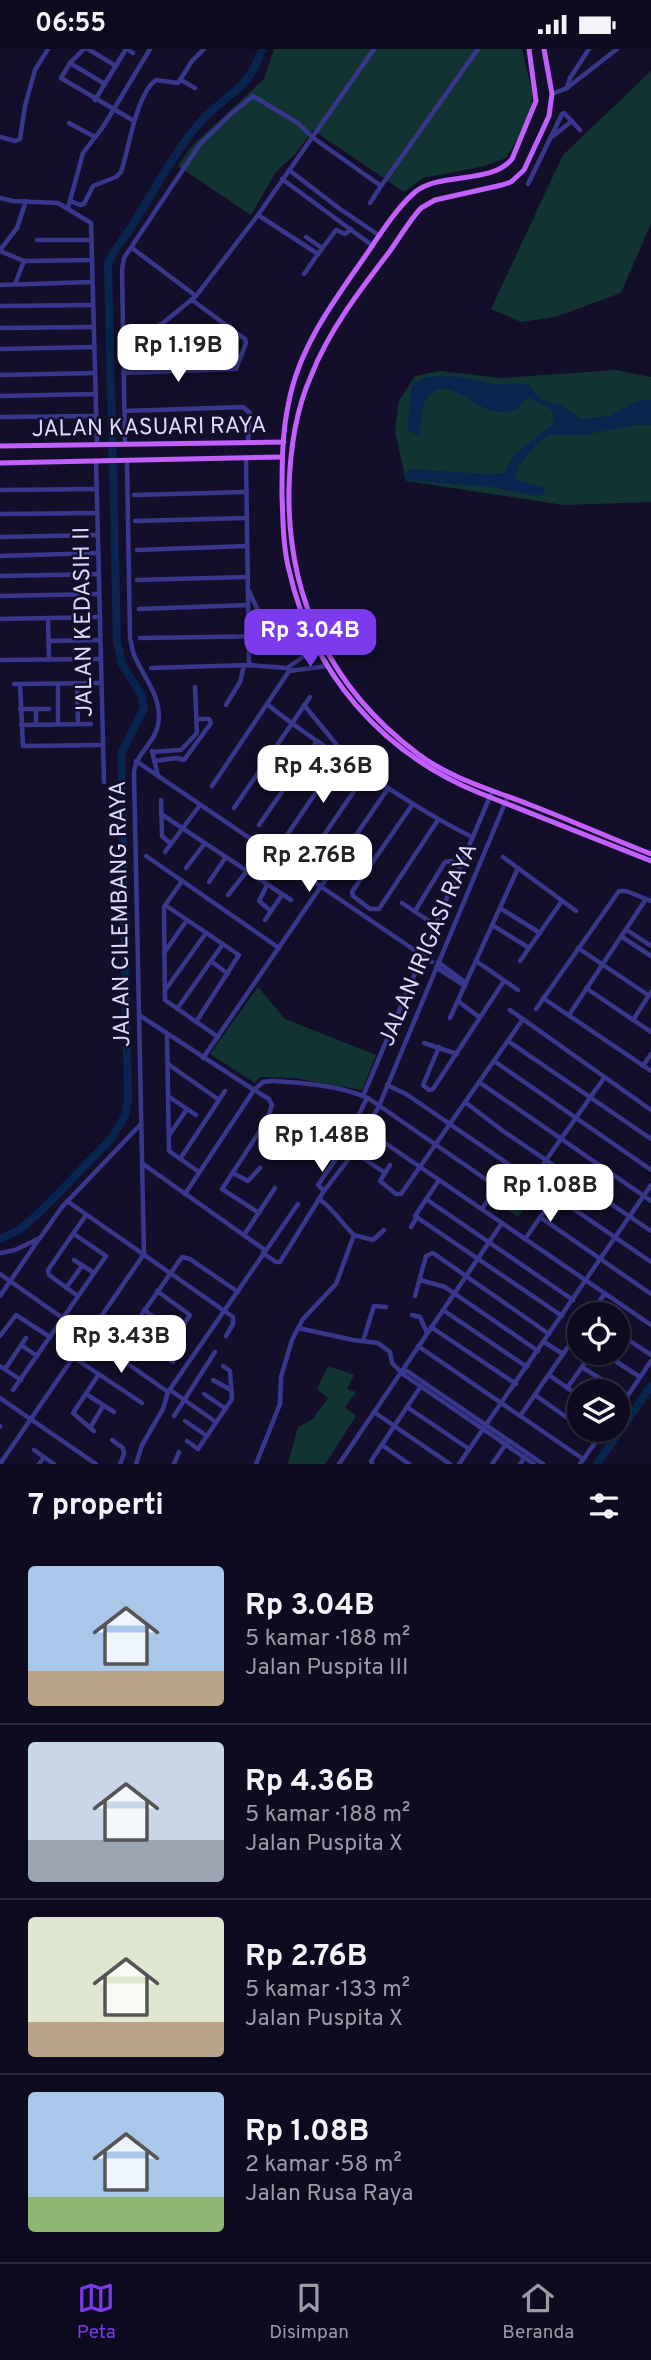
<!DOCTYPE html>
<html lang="id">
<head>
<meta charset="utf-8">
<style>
	:root { --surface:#0e0b20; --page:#171429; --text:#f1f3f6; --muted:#9b9ba5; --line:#2e2b3e; --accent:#7c3aed }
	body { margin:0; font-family:Overpass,sans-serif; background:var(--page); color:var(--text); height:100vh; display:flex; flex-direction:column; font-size:26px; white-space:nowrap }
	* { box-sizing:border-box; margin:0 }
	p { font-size:23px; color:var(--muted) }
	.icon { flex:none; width:38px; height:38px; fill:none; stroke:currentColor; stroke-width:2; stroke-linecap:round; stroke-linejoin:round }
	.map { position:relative; height:1415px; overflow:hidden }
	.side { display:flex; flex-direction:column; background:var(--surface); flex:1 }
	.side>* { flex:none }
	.tools { position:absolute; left:567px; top:1253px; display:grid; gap:14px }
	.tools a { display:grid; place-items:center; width:63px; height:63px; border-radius:50%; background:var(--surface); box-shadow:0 2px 5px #0004,0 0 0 2px var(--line); font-size:35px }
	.price { position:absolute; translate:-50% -60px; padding:0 16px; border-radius:14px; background:#fff; color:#222; font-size:23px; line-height:46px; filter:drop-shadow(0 2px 4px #0008) }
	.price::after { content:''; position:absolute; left:50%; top:42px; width:21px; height:16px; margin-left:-10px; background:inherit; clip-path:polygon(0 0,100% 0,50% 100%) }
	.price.on { background:var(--accent); color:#fff }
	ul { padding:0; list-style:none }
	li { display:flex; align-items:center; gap:21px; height:175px; padding:0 28px }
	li+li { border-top:2px solid var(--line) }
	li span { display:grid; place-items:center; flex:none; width:196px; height:140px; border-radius:7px; color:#555 }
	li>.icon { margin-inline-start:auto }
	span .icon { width:84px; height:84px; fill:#fffc; stroke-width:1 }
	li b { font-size:30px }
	h2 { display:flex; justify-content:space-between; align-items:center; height:84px; padding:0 28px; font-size:30px }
	.status { display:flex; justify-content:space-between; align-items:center; height:49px; padding:0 35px; background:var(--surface); direction:ltr }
	.status svg { height:19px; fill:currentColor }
	.tab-bar { display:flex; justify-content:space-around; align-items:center; height:98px; border-top:2px solid var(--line); background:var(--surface); font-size:19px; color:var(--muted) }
	.tab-bar a { display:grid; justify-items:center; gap:4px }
	.tab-bar .on { color:var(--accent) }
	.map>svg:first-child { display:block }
	.green { fill:#113433 }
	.water { fill:#09244e }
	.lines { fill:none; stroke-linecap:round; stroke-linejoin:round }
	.river { stroke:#09244e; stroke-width:8 }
	.minor { stroke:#39378c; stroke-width:4.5 }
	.major { stroke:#c15fff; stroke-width:5 }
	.labels { text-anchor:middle; stroke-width:5; stroke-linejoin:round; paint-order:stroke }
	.street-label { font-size:23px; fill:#dcd8ff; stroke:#130f2a }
</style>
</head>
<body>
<div class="status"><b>06:55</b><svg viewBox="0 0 49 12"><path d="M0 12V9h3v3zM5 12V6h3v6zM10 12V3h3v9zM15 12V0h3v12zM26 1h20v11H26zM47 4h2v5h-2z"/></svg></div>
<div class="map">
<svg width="651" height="1415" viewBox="0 0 651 1415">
	<rect width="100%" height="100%" fill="#130f2a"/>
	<g class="green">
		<path d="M274,0h248l10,43 -1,24 -25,42 -21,8 -62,12 -19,14 -91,-62 -17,23 -20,19 -25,43 -73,-49 14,-20 72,-67z"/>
		<path d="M651,22v152l-30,70 -66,24 -34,5 -30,-13 72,-154z"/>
		<path d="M616,321l35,7v125l-87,3 -158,-24 -11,-50 4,-30 16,-25 25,-5 62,7z"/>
		<path d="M258,938l27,32 91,36 -14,35 -68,-12 -34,-1 -5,6 -45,-29z"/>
		<path d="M513,1122l27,17 -22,29 -25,-17z"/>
		<path d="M328,1317l26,9 -7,14 9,3 -11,15 11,9 -31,48h-37l10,-37 14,-7 16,-22 -11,-9z"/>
	</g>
	<path class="water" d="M455,327l36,8h37l14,16 18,5 21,14 28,-3 28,-15 14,-1v25h-14l-54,10h-34l-11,8 -19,22 -4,14 30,9 -1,6 -7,2 -45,-9 -84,-7 -4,-5 7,-6 75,5 18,-1 10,-18 38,-30c6,-16 -5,-19 -17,-24 -2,-1 -3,-3 -5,-3 -6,-1 -9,8 -13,11 -9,3 -17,4 -27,1 -18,-5 -46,-36 -63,-12 -7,10 -5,25 -8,37l-9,-3 -3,-5 5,-42 14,-8z"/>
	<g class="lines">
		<g class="river">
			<path d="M0,1190l19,-9 21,-18 71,-73 14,-23 3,-15 -7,-347 23,-46 -2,-12 -20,-32 -5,-23 -9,-377c6,-16 17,-26 25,-40 23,-36 43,-76 72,-107 26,-26 44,-28 57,-68"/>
			<path d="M597,1415l54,-78"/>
		</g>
		<g class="minor">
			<path d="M84,0l-14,14 -9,15 73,43"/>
			<path d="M88,0l28,17"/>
			<path d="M127,0l6,4"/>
			<path d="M70,14l35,21"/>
			<path d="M181,31l14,8"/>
			<path d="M567,39l3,-10 19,-29"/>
			<path d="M552,45l15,-6 50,-39"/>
			<path d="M95,51l31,-51"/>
			<path d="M69,74l26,14"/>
			<path d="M553,87l19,-15"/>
			<path d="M0,88l15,4 5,-2 5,-33 10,-36 13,-21"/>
			<path d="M289,121l51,39 40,27"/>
			<path d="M282,130l91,67"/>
			<path d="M528,135l34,-70 2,-1 16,17"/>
			<path d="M0,149l13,3 45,2 33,20 6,221"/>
			<path d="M70,152l10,4 4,-1 9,-18 23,-9 5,-5c8,-23 15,-78 35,-92l22,3 14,-22 12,-12"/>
			<path d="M370,154l11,-17"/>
			<path d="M68,159l15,-55 20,-26 47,-78"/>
			<path d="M258,166l60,39 -14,20"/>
			<path d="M306,188l16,11"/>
			<path d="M37,191h54"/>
			<path d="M132,199l64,48"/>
			<path d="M0,201l17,-22 9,-27"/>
			<path d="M0,202l24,10 -9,23"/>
			<path d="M318,205l18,-24 9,4 6,-5"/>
			<path d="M24,212l68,-1"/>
			<path d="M0,236l92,-3"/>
			<path d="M0,257l93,-1"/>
			<path d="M0,279l94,-1"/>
			<path d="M176,282l48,-1 5,-4"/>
			<path d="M123,296l40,-22 33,-27 62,-81 116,-166"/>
			<path d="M0,300l94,-2"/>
			<path d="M123,324l113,-4 10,-26 -1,-4 -53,-39"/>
			<path d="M0,326l95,-2"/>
			<path d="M0,347l95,-2"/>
			<path d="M125,362l118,-4 7,6 -2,29"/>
			<path d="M0,368l96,-1"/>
			<path d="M125,395l-3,-174 2,-12 76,-114 32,-31 21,-17 45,27 14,14 69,49 97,-137"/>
			<path d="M246,409l3,207"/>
			<path d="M96,412l8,321"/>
			<path d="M127,412l3,177c2,7 2,15 6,21 10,22 27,40 22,66 -3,18 -23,29 -24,48l10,481"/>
			<path d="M0,441l97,-1"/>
			<path d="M134,446l112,-3"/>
			<path d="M0,465l97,-1"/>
			<path d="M135,472l111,-3"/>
			<path d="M0,488l98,-2"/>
			<path d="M137,501l110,-4"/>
			<path d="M0,507l98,-3"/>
			<path d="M0,527l99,-2"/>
			<path d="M137,531l110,-3"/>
			<path d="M0,547l99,-2"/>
			<path d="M139,560l109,-4"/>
			<path d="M48,569l1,42"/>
			<path d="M0,570l100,-2"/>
			<path d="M140,589l127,-2 1,-3 -19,-42"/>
			<path d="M49,592l51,-1"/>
			<path d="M0,611l101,-1"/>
			<path d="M151,619l98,-3 38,3"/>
			<path d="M287,619l30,-21"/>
			<path d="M289,622l38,-5"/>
			<path d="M14,635l87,-1"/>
			<path d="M20,635l3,62 80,-1"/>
			<path d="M58,635v40"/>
			<path d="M77,635l1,40"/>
			<path d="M267,655c28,23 58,43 89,63 38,25 75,50 116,70"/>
			<path d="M226,656l14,-23 4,-17"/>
			<path d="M304,656l46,56"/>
			<path d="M20,660h29"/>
			<path d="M36,660v15"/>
			<path d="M21,676l70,-1"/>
			<path d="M152,702l6,25"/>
			<path d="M152,703l29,-2 16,-17 -2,-46"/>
			<path d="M136,712l296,201"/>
			<path d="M154,712l23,-3 7,2 27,-37 -2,-4h-12"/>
			<path d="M212,737l77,-115"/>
			<path d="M161,751l1,36 9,8"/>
			<path d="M412,756l-60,87 1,4 17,13h9l59,-89"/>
			<path d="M234,759l76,-111"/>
			<path d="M161,765l130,86"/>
			<path d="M259,776l58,-84"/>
			<path d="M285,789l55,-81"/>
			<path d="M165,803l35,-47"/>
			<path d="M146,807l133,92"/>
			<path d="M503,808l73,54"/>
			<path d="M306,812l60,-87"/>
			<path d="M186,819l19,-25"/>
			<path d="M182,832l-18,26 1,93 53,37"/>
			<path d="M209,833l17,-25"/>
			<path d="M267,836l-8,16 12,10"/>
			<path d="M228,846l19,-24"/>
			<path d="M402,854l33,22"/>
			<path d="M165,856l74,50 -43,67"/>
			<path d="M500,859l40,25"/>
			<path d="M415,862l30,-49 6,-1 9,5"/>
			<path d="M265,871l17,-25"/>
			<path d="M492,876l37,23"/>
			<path d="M627,881l24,16"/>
			<path d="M622,888l29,19"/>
			<path d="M578,899l70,47"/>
			<path d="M164,904l23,-33"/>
			<path d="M211,912l17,13"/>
			<path d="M476,912l42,29"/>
			<path d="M520,912l42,-60"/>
			<path d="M438,913l28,21"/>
			<path d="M436,918l29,19"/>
			<path d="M586,939l65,44"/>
			<path d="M166,940l40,-56"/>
			<path d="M543,949l108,73"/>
			<path d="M458,952l21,16"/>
			<path d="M177,960l46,-65"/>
			<path d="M536,960l83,-118h7l25,10"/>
			<path d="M510,961l141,100"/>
			<path d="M139,966l115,75 15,9 3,6 -5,15 -45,69 37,24"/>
			<path d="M569,966l77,-116"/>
			<path d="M450,969l68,-150"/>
			<path d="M633,971l18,-28"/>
			<path d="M167,985l2,117 30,21"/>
			<path d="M508,992l143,98"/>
			<path d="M424,994l33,11"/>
			<path d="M439,998l-16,38 6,5 4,-1 71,-108"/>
			<path d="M203,1009l184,-268"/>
			<path d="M494,1012l157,109"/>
			<path d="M168,1015l51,36"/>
			<path d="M643,1017l8,-12"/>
			<path d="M479,1033l172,119"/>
			<path d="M387,1036l19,9 245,168"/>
			<path d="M168,1047l28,19"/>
			<path d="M363,1047l128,-302"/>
			<path d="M465,1053l38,29 148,100"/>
			<path d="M366,1081l285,195"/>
			<path d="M170,1085l17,-25"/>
			<path d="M313,1096l18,-9 17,1"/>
			<path d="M354,1103l31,21"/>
			<path d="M180,1110l45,-68"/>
			<path d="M143,1115l122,86"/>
			<path d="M390,1116l-10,16 16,13h5l122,-175"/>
			<path d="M233,1124l15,8 12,-13"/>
			<path d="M439,1131l-24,36 147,100"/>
			<path d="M532,1131l72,-102"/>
			<path d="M324,1142l-6,-6 20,-29 29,-58"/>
			<path d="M185,1145l69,-104 9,-8 8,-1c32,2 67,4 97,17l129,89"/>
			<path d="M426,1150l147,101"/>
			<path d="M67,1152l166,116v7l-7,12"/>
			<path d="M482,1160l29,-43"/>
			<path d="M540,1168l111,77"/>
			<path d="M411,1178l6,-10"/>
			<path d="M244,1186l31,-47"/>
			<path d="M354,1186l19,5 11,-10"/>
			<path d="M525,1190l30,-43"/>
			<path d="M0,1204l15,-3 25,-12 22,-31 78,-82"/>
			<path d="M263,1204l13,9h4l44,-71 30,-39 25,-46 129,-310"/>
			<path d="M74,1211l20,13"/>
			<path d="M0,1225l168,118"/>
			<path d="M420,1231l25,7 93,64"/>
			<path d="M66,1239l16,-22"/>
			<path d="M157,1242l33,24 -27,41"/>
			<path d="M0,1247l39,-57"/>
			<path d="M78,1247l-29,-21 -1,-5 38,-55"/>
			<path d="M415,1247l11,-40 7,-3 116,81"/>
			<path d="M144,1261l34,24"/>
			<path d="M443,1261l84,57"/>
			<path d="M591,1265l14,-21"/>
			<path d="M412,1266l8,2 7,16"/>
			<path d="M431,1278l85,57"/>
			<path d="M298,1279l55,12 25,3 12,9 2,11 12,12 130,89"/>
			<path d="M128,1284l45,29"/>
			<path d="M618,1284l33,22"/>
			<path d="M0,1287l16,-21 34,22"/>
			<path d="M363,1292l11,-35 12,1"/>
			<path d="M544,1293l19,12"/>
			<path d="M143,1294l14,-23"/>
			<path d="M21,1296l16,11"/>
			<path d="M418,1297l165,113"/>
			<path d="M603,1304l37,24"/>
			<path d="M114,1305l68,-97 8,2 48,33"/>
			<path d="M73,1308l69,46"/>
			<path d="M0,1317l21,14"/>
			<path d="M582,1318l45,29"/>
			<path d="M5,1320l21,-31"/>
			<path d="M403,1322h4l136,93"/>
			<path d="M549,1326l30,21"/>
			<path d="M213,1331l18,10"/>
			<path d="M567,1339l25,-35"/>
			<path d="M13,1341l93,-134 -32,-22"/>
			<path d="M170,1341l46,32"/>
			<path d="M86,1345l28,18"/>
			<path d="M204,1345l22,15"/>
			<path d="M535,1346l44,31"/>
			<path d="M0,1349l96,66"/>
			<path d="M407,1358l62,42"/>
			<path d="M618,1361l33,-49"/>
			<path d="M374,1363l76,52"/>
			<path d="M174,1367l41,-64"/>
			<path d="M520,1367l59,-85"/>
			<path d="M185,1372l22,15"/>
			<path d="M0,1377v1"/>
			<path d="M90,1379l13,-22"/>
			<path d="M585,1381l13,9"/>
			<path d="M94,1382l-21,-18 26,-39"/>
			<path d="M112,1391l11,8 1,6 -4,10"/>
			<path d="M187,1392l11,8 34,-50 -2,-28 -7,-5"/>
			<path d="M382,1396l27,19"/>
			<path d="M34,1401l20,14"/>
			<path d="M0,1415l144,-210"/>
			<path d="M39,1415l5,-7"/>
			<path d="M136,1415l6,-19 21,-36 5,-17 130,-188"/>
			<path d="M174,1415l5,-12"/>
			<path d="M256,1415l24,-60 1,-27 11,-37 11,-21 33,-35 18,-49c-13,-12 -20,-26 -35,-36"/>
			<path d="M339,1415l163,-241"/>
			<path d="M372,1415l-1,-3 50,-75"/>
			<path d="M459,1415l192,-279"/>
			<path d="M492,1415l14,-20"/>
			<path d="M520,1415l5,-7"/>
			<path d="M580,1415l24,-34"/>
		</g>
		<g class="major">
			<path d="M529,0l7,52 -24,58c-21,26 -73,12 -98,34 -19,16 -40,51 -55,72 -29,41 -60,85 -70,136 -7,31 -7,63 -7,95 1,24 1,51 7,74 23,103 92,182 188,222l174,69"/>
			<path d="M544,0l8,45 -3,22 -25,54 -13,12 -9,3 -67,15 -14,8c-12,13 -21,29 -31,43 -30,39 -61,79 -79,125 -16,36 -21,74 -22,113 -2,109 41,199 129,265 32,24 74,36 110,50 42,16 82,34 123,50"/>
			<path d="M0,397l284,-4"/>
			<path d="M0,414l282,-6"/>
		</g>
	</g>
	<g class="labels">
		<g class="street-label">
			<text transform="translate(149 377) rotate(-1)" y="8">JALAN KASUARI RAYA</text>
			<text transform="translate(82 573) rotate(-91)" y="8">JALAN KEDASIH II</text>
			<text transform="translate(119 865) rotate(-91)" y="8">JALAN CILEMBANG RAYA</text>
			<text transform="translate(427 895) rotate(-67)" y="8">JALAN IRIGASI RAYA</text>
		</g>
	</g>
</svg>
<div class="tools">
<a><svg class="icon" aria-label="locate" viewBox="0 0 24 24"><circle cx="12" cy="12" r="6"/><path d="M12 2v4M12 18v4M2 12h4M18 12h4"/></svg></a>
<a><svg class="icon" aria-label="layers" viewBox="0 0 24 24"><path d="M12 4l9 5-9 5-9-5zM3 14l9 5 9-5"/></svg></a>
</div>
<b class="price" style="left:178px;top:335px">Rp 1.19B</b>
<b class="price on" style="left:310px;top:620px">Rp 3.04B</b>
<b class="price" style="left:323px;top:756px">Rp 4.36B</b>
<b class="price" style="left:309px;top:845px">Rp 2.76B</b>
<b class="price" style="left:322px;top:1125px">Rp 1.48B</b>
<b class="price" style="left:550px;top:1175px">Rp 1.08B</b>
<b class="price" style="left:121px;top:1326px">Rp 3.43B</b>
</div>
<section class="side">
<h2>7 properti<svg class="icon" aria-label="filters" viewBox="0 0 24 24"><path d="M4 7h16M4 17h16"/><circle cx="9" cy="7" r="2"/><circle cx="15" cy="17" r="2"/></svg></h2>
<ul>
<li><span style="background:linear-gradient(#a9c7e8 75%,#b9a48a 0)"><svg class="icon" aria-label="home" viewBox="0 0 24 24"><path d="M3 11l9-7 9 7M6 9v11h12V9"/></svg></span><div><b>Rp 3.04B</b><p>5 kamar · 188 m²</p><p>Jalan Puspita III</p></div></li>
<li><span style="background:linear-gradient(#c9d6e8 70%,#9aa5b1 0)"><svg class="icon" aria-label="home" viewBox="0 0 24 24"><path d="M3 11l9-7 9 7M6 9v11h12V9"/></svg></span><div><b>Rp 4.36B</b><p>5 kamar · 188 m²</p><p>Jalan Puspita X</p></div></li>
<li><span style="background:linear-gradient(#dfe7d0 75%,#b9a48a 0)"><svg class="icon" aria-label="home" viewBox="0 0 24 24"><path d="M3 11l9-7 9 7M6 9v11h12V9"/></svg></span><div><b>Rp 2.76B</b><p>5 kamar · 133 m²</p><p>Jalan Puspita X</p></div></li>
<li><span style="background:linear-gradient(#a9c7e8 75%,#8fb573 0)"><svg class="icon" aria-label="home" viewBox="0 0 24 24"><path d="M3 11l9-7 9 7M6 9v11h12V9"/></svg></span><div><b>Rp 1.08B</b><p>2 kamar · 58 m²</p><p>Jalan Rusa Raya</p></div></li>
</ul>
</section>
<nav class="tab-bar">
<a class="on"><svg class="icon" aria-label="map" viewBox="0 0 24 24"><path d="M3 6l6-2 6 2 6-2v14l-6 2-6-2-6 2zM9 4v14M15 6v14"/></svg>Peta</a>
<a><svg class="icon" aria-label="saved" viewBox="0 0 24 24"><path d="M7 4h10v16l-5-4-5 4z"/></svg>Disimpan</a>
<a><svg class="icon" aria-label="home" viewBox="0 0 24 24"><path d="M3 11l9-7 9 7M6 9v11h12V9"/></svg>Beranda</a>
</nav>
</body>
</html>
